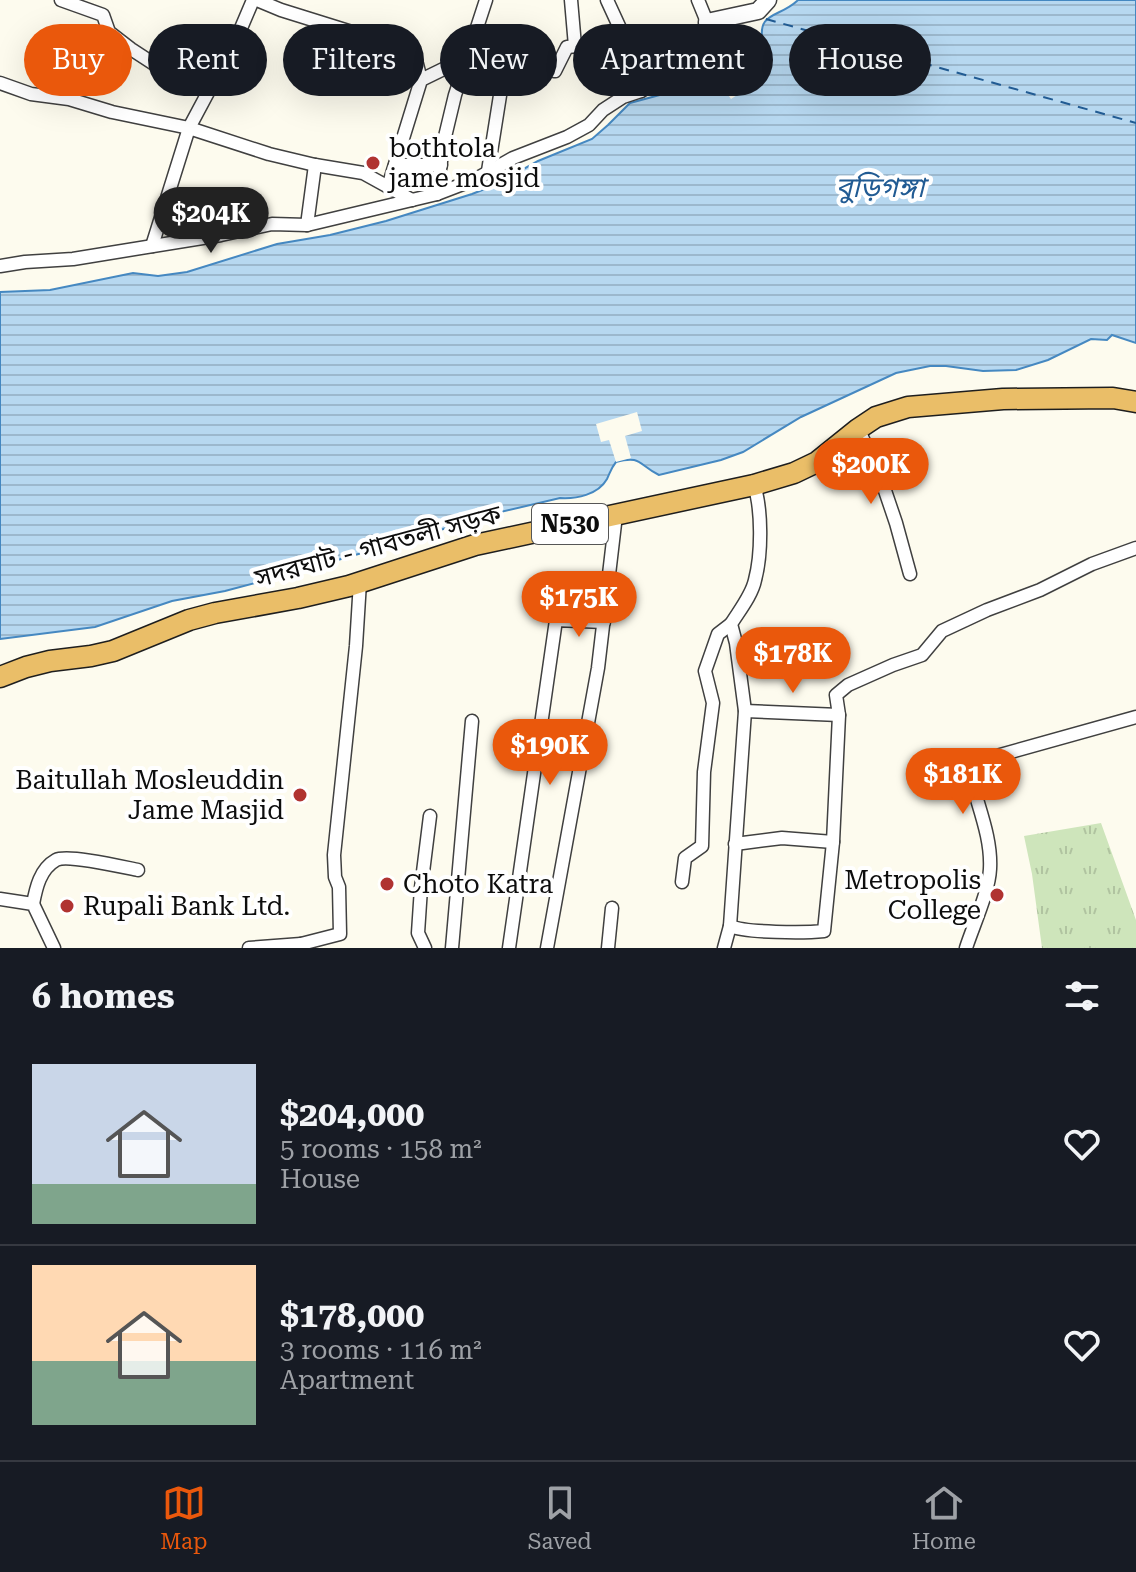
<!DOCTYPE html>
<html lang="en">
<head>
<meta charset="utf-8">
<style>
	:root { --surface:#171b24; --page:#20242c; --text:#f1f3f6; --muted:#9ea1a6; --line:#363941; --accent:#ea580c }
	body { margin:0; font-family:"Roboto Serif","Noto Sans Bengali",serif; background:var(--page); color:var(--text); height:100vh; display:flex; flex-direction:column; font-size:30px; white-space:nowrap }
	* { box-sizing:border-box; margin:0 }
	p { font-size:26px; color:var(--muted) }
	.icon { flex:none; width:44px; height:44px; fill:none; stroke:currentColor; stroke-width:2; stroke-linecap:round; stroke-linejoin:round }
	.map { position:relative; height:948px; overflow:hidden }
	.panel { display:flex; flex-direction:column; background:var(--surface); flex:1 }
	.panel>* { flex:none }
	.top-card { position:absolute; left:24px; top:24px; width:1088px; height:72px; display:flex; gap:16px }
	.price { position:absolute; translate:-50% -68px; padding:0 18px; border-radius:28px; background:var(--accent); color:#fff; font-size:26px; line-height:52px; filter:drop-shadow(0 2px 4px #0008) }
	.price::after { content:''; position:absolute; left:50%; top:48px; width:24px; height:18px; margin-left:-12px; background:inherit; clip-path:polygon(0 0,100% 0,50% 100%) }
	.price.current { background:#222; color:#fff }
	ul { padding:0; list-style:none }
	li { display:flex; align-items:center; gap:24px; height:200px; padding:0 32px }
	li+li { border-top:2px solid var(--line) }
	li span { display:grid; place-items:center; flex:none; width:224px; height:160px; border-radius:0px; color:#555 }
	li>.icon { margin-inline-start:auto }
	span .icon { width:96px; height:96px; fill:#fffc; stroke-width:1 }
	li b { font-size:34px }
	h2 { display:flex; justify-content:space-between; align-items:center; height:96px; padding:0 32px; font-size:34px }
	.chip { padding:0 28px; border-radius:36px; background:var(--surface); box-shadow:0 8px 32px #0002; font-size:28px; line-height:72px }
	.chip.current { background:var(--accent); color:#fff }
	.tabs { display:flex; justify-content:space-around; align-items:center; height:112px; border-top:2px solid var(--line); background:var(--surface); font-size:22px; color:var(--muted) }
	.tabs a { display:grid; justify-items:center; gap:4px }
	.tabs .current { color:var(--accent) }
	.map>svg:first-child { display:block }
	.park { fill:url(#park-tufts) }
	.water { fill:url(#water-rules); stroke:#4588c1; stroke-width:2 }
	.pier { fill:#fdfbee }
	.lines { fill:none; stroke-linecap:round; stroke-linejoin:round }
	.ferry { stroke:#215b93; stroke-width:2; stroke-dasharray:10 8; stroke-linecap:butt }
	.minor-casing { stroke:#404040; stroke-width:15 }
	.tertiary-casing { stroke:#404040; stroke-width:19 }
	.trunk-casing { stroke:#1e1e1e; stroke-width:23 }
	.minor { stroke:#fff; stroke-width:12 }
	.tertiary { stroke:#fff; stroke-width:16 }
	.trunk { stroke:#eabe68; stroke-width:20 }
	.poi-dot { fill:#b03331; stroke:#fff; stroke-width:3 }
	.labels { text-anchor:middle; stroke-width:8; stroke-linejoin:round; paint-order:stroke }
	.shield { fill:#fff; stroke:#565656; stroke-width:2 }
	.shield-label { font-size:24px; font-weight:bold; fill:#0d0d0d }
	.poi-label { font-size:26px; fill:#0d0d0d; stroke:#fff; text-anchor:start }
	.street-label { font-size:26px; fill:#0d0d0d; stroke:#fff }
	.water-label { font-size:28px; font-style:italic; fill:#215b93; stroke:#fff }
</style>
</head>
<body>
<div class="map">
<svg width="1136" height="948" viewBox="0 0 1136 948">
	<defs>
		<pattern id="park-tufts" width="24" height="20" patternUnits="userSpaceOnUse" patternTransform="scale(2)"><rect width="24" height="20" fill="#cee5bb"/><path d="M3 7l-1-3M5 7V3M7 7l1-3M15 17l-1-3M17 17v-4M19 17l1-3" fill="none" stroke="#b0c3a0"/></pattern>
		<pattern id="water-rules" width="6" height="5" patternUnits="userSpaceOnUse" patternTransform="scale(2)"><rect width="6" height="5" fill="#b7d8f0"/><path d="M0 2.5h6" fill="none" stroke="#9cb8cd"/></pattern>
	</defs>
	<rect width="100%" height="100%" fill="#fdfbee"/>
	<path class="park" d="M1101,823l35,97v28h-94l-10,-74 -8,-38z"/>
	<path class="water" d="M798,0h338v343l-24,-8 -5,5 -16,-1 -43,21 -32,10 -33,1 -37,-5h-16l-34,7 -95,44 -58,35 -22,8 -62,15c-21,-10 -17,-20 -43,-13 -5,6 -6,11 -9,17 -9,16 -31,20 -47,19l-89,21 -36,13 -146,42 -64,17 -53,10 -77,26 -95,12v-347l50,-2 83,-17 25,3 29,-4 90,-28 53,-9 56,-14 86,-27 23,-9 43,-24 54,-22 16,-14 22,-22 37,-10 20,-9 41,-27 35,-14c-7,-32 17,-25 35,-43z"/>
	<g class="pier">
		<path d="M728,57l11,17 12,-7 9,13 -29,19 -9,-13 9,-7 -11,-17z"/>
		<path d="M637,412l5,19 -17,5 6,22 -15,4 -7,-22 -8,2 -5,-18z"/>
	</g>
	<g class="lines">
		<path class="ferry" d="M766,19l370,104"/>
		<g class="minor-casing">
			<g id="minor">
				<path d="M61,0l42,15 6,17 22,17 23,15 63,13"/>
				<path d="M257,0l24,10 109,34 27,20 4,16"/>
				<path d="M571,0l4,46"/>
				<path d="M607,0l17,37 17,54"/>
				<path d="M0,83l31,11 38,5 43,13 77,16 80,26 46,11 48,8 49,27"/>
				<path d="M395,165h46"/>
				<path d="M488,171l17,-107"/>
				<path d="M388,187l33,-107 45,-22 89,13 12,-24 58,-5"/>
				<path d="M437,194l6,-49 12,-50 31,-95"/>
				<path d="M307,225l8,-60"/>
				<path d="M152,246l37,-118 47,-88 17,-40"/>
				<path d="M0,266l25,-4 48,-3 148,-24 51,-11 35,1 130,-31 39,-15 37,-21 54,-21 22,-12 14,-15 20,-13 18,-6 36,-21 13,-14 17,-34 -9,-22"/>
				<path d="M858,429l20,41 18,53 14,51"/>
				<path d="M745,711l94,4"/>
				<path d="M735,844l47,-6 51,4"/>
				<path d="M682,882l3,-24 17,-12 2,-74 9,-69 -8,-32 13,-37 13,-10"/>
				<path d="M0,899l33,5 21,44"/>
				<path d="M33,904c3,-16 7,-35 23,-44 11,-6 67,7 82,10"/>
				<path d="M730,926c16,7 75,7 94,5l9,-89 6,-127 -3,-20 12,-10 45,-20 29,-10 20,-24 45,-21 53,-20 52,-26 44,-16"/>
				<path d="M249,948l52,-4"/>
				<path d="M303,948l-2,-4 39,-10 -1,-47 -4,-10 -1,-22 22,-209 4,-64"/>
				<path d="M425,948l-7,-15 3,-45 9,-72"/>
				<path d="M452,948l20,-227"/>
				<path d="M509,948l47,-328 48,2"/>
				<path d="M547,948l51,-280 18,-153"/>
				<path d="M608,948l4,-40"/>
				<path d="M724,948l6,-22 15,-215 -9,-68 -5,-19c8,-13 21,-29 24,-44 7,-26 7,-71 -1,-95"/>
				<path d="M966,948c7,-22 23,-56 24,-79 2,-36 -16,-70 -22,-105l168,-47"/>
			</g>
		</g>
		<g class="tertiary-casing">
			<path id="tertiary" d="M707,22l51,-11 10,-11"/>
		</g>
		<g class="trunk-casing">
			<path id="trunk" d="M0,677l26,-10 24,-6 41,-5 22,-5 76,-31 26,-7 83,-15 51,-12 126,-41 279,-60 40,-12 23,-11 41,-33 18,-12 32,-10 95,-8 110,-1 23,4"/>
		</g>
		<use href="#minor" class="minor"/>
		<use href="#tertiary" class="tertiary"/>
		<use href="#trunk" class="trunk"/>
	</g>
	<g class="poi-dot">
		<circle cx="373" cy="163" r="8"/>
		<circle cx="300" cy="795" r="8"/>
		<circle cx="387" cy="884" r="8"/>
		<circle cx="997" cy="895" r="8"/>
		<circle cx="67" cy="906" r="8"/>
	</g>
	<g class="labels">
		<rect class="shield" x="532" y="504" width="76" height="40" rx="6"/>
		<g class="shield-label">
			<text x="570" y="532">N530</text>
		</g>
		<g class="poi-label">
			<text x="389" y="157">bothtola<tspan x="389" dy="30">jame mosjid</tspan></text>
			<text x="284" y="789" text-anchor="end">Baitullah Mosleuddin<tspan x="284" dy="30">Jame Masjid</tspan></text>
			<text x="981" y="889" text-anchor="end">Metropolis<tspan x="981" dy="30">College</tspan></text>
			<text x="403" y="893">Choto Katra</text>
			<text x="83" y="915">Rupali Bank Ltd.</text>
		</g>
		<g class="street-label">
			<text transform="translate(378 546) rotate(-15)" y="9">সদরঘাট - গাবতলী সড়ক</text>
		</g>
		<g class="water-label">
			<text x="880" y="197">বুড়িগঙ্গা</text>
		</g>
	</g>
</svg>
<b class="price current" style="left:211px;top:255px">$204K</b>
<b class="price" style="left:871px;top:506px">$200K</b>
<b class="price" style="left:579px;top:639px">$175K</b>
<b class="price" style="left:793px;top:695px">$178K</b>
<b class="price" style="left:550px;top:787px">$190K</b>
<b class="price" style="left:963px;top:816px">$181K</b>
<div class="top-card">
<a class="chip current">Buy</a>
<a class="chip">Rent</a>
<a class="chip">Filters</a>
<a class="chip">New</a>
<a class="chip">Apartment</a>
<a class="chip">House</a>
</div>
</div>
<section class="panel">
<h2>6 homes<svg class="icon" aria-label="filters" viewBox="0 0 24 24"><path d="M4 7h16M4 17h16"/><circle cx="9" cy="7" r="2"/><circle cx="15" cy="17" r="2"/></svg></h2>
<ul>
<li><span style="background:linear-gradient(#c9d6e8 75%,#7fa58c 0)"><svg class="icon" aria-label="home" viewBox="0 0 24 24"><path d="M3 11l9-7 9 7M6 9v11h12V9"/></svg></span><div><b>$204,000</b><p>5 rooms · 158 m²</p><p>House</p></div><svg class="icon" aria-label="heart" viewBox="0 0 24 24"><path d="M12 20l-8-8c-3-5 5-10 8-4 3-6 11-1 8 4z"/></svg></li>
<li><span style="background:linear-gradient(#ffd9b3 60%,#7fa58c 0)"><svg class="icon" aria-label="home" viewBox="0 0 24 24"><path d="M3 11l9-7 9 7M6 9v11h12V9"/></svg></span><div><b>$178,000</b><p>3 rooms · 116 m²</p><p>Apartment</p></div><svg class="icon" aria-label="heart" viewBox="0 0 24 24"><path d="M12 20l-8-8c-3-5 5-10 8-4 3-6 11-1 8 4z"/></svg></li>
</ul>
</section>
<nav class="tabs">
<a class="current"><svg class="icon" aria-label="map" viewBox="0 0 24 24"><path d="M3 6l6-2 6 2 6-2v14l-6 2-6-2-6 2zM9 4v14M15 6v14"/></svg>Map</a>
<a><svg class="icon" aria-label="saved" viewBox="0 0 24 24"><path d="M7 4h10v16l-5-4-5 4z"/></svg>Saved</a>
<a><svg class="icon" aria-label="home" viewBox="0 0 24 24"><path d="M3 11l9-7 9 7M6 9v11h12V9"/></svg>Home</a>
</nav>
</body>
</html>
